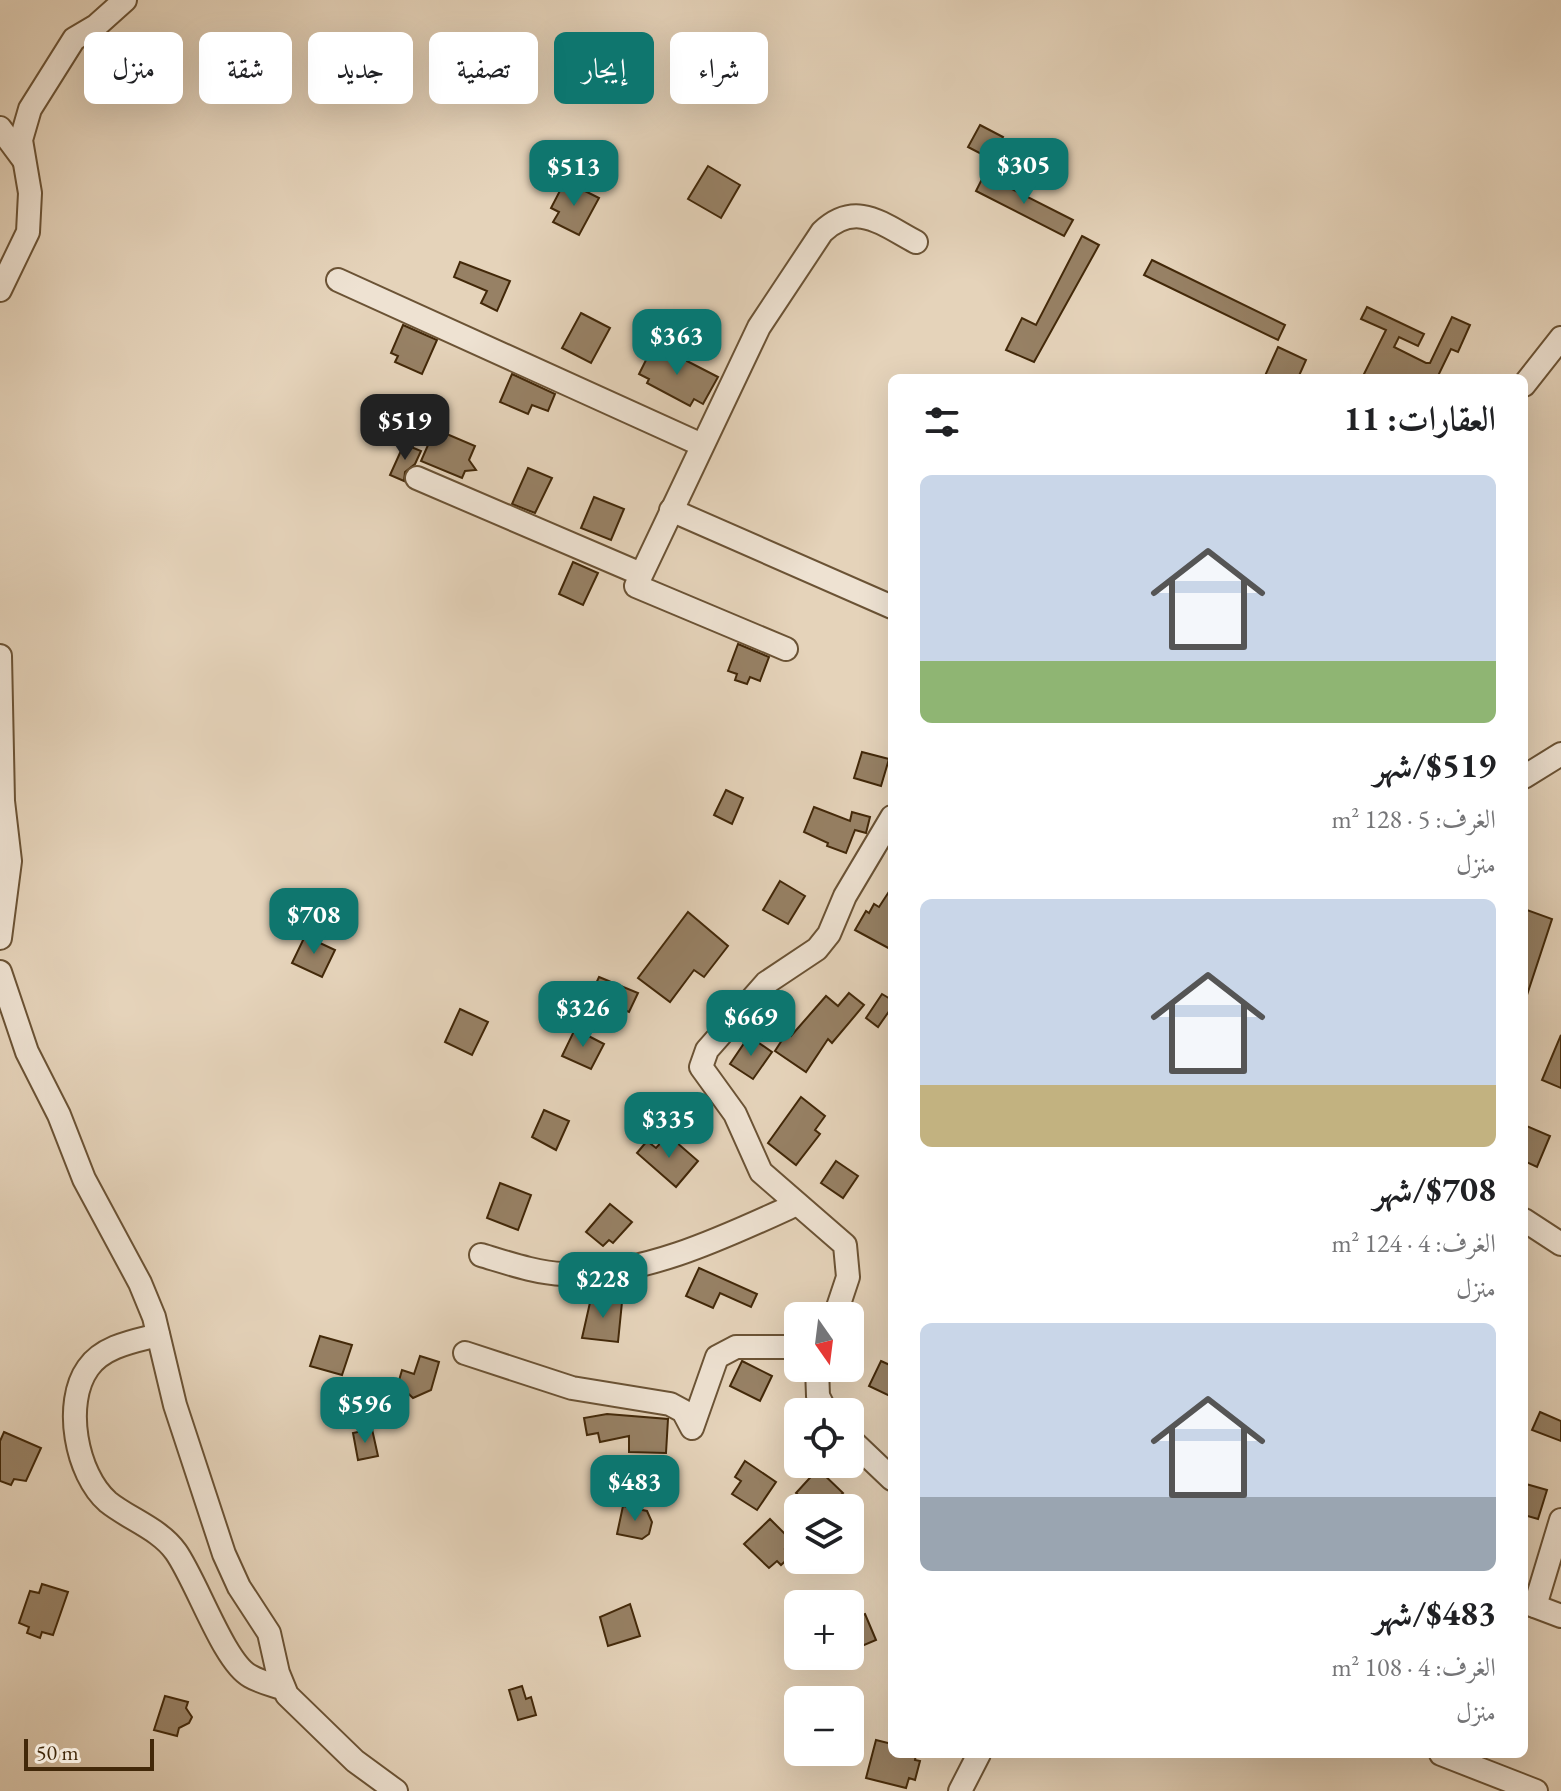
<!DOCTYPE html>
<html lang="ar">
<head>
<meta charset="utf-8">
<style>
	:root { --surface:#fff; --page:#f2f2f2; --text:#202124; --muted:#757577; --accent:#0f766e }
	body { margin:0; font-family:"EB Garamond",Amiri,serif; background:var(--page); color:var(--text); direction:rtl; height:100vh; display:flex; flex-direction:column; font-size:30px; white-space:nowrap }
	* { box-sizing:border-box; margin:0 }
	p { font-size:26px; color:var(--muted) }
	.icon { flex:none; width:44px; height:44px; fill:none; stroke:currentColor; stroke-width:2; stroke-linecap:round; stroke-linejoin:round }
	.map { position:relative; flex:1; overflow:hidden; direction:ltr }
	.details { position:absolute; left:888px; top:374px; width:640px; height:1384px; display:flex; flex-direction:column; background:var(--surface); border-radius:12px; box-shadow:0 8px 32px #0002; direction:rtl }
	.details>* { flex:none }
	.top-card { position:absolute; left:24px; top:32px; width:744px; height:72px; direction:rtl; display:flex; gap:16px }
	.needle { width:52px; rotate:166deg }
	.tools { position:absolute; left:784px; top:1302px; display:grid; gap:16px }
	.tools a { display:grid; place-items:center; width:80px; height:80px; border-radius:12px; background:var(--surface); box-shadow:0 8px 32px #0002; font-size:40px }
	.scale { position:absolute; left:24px; bottom:20px; width:130px; box-sizing:border-box; padding-left:8px; border:4px solid #422809; border-top:0; font-size:22px; line-height:28px; white-space:nowrap; color:#422809; -webkit-text-stroke:6px #eee2d2; paint-order:stroke }
	.price { position:absolute; translate:-50% -68px; padding:0 18px; border-radius:16px; background:var(--accent); color:#fff; font-size:26px; line-height:52px; filter:drop-shadow(0 2px 4px #0008) }
	.price::after { content:''; position:absolute; left:50%; top:48px; width:24px; height:18px; margin-left:-12px; background:inherit; clip-path:polygon(0 0,100% 0,50% 100%) }
	.price.active { background:#222; color:#fff }
	ul { padding:0; list-style:none }
	li { display:grid; align-content:center; gap:16px; height:424px; padding:0 32px }
	li span { display:grid; place-items:center; height:248px; border-radius:12px; color:#555 }
	li>.icon { margin-inline-start:auto }
	span .icon { width:144px; height:144px; fill:#fffc; stroke-width:1 }
	li b { font-size:34px }
	h2 { display:flex; justify-content:space-between; align-items:center; height:96px; padding:0 32px; font-size:34px }
	.chip { padding:0 28px; border-radius:12px; background:var(--surface); box-shadow:0 8px 32px #0002; font-size:28px; line-height:72px }
	.chip.active { background:var(--accent); color:#fff }
	.map>svg:first-child { display:block }
	.building { fill:#978165; stroke:#422809; stroke-width:2 }
	.lines { fill:none; stroke-linecap:round; stroke-linejoin:round }
	.minor-casing { stroke:#6b5335; stroke-width:26 }
	.minor { stroke:#eee2d2; stroke-width:22 }
</style>
</head>
<body>
<div class="map">
<svg width="1561" height="1791" viewBox="0 0 1561 1791">
	<rect width="100%" height="100%" fill="#e5d3ba"/>
	<filter id="stains"><feTurbulence type="fractalNoise" baseFrequency=".0025" numOctaves="4"/><feColorMatrix values="0 0 0 0 .2 0 0 0 0 .09 0 0 0 0 .02 0 0 0 .5 -.17"/></filter>
	<radialGradient id="worn" r=".72"><stop offset=".6" stop-color="#630" stop-opacity="0"/><stop offset="1" stop-color="#630" stop-opacity=".3"/></radialGradient>
	<g class="building">
		<path d="M980,125l23,12 -12,22 -23,-12z"/>
		<path d="M708,166l32,19 -19,33 -33,-19z"/>
		<path d="M984,175l89,45 -9,16 -88,-45z"/>
		<path d="M565,181l34,17 -20,37 -26,-13 6,-10 -8,-4z"/>
		<path d="M1082,236l17,9 -65,117 -28,-12 16,-32 14,7z"/>
		<path d="M1152,260l133,65 -7,15 -134,-65z"/>
		<path d="M460,262l50,19 -13,30 -16,-8 6,-12 -33,-14z"/>
		<path d="M1367,307l57,27 -6,12 -19,-9 -5,10 32,16h4l22,-46 18,8 -12,27 -7,-3 -14,29h-75l24,-48 -25,-11z"/>
		<path d="M581,313l29,15 -19,35 -29,-15z"/>
		<path d="M403,325l34,15 -15,34 -27,-12 3,-6 -7,-3z"/>
		<path d="M654,344l64,33 -15,27 -9,-5 -4,7 -43,-23 2,-4 -10,-5z"/>
		<path d="M1278,347l28,13 -8,18h-34z"/>
		<path d="M512,374l43,20 -7,17 -16,-6 -4,9 -28,-12z"/>
		<path d="M435,429l40,17 -6,14 7,10 -11,1 -3,7 -41,-17z"/>
		<path d="M404,444l17,7 -6,13 -10,8 -1,9 -14,-6z"/>
		<path d="M528,468l24,10 -17,35 -23,-9z"/>
		<path d="M594,497l30,12 -13,31 -30,-12z"/>
		<path d="M573,562l25,11 -15,32 -24,-11z"/>
		<path d="M738,644l31,13 -9,24 -10,-4 -3,7 -12,-4 2,-6 -9,-3z"/>
		<path d="M862,752l27,7 -8,27 -27,-8z"/>
		<path d="M726,790l17,8 -11,26 -18,-9z"/>
		<path d="M814,807l36,14 2,-9 18,5 -4,16 -11,-3 -9,23 -19,-7 1,-3 -24,-11z"/>
		<path d="M780,881l25,15 -17,28 -25,-14z"/>
		<path d="M892,887v63l-37,-20 11,-19 3,2 5,-9 5,3z"/>
		<path d="M1524,909l28,10 -25,76 -3,-1z"/>
		<path d="M688,912l40,34 -24,31 -10,-7 -24,32 -32,-24z"/>
		<path d="M305,936l30,14 -13,27 -30,-14z"/>
		<path d="M599,977l39,16 -9,19 -9,-4 -5,10 -29,-13z"/>
		<path d="M849,993l15,12 -32,38 -4,-4 -22,33 -31,-21 11,-17 5,2 35,-40 12,10z"/>
		<path d="M882,994l10,6v7l-14,20 -12,-9z"/>
		<path d="M460,1009l28,13 -16,33 -27,-13z"/>
		<path d="M575,1029l29,15 -13,25 -29,-13z"/>
		<path d="M1561,1035v53l-19,-8z"/>
		<path d="M749,1036l23,16 -19,27 -23,-15z"/>
		<path d="M801,1097l24,19 -10,14 5,4 -24,31 -28,-22z"/>
		<path d="M544,1110l25,11 -13,29 -24,-13z"/>
		<path d="M1524,1125l26,11 -13,31 -13,-6z"/>
		<path d="M668,1135l30,26 -22,26 -39,-34 10,-12 9,7z"/>
		<path d="M836,1161l22,15 -15,22 -22,-15z"/>
		<path d="M500,1183l31,12 -13,35 -31,-12z"/>
		<path d="M610,1204l22,18 -19,21 -4,-3 -6,6 -17,-14z"/>
		<path d="M699,1268l58,26 -6,13 -31,-14 -7,15 -27,-12z"/>
		<path d="M591,1298l31,4 -4,40 -36,-4z"/>
		<path d="M320,1336l32,9 -10,30 -32,-9z"/>
		<path d="M420,1356l19,6 -8,28 -18,8 -15,-14 4,-14 12,4z"/>
		<path d="M742,1361l30,15 -12,25 -30,-15z"/>
		<path d="M881,1361l11,5v31l-23,-11z"/>
		<path d="M1540,1412l21,9v20l-29,-11z"/>
		<path d="M607,1414l61,5 -2,34 -37,-1v-16l-29,6 -2,-9 -11,2 -3,-17z"/>
		<path d="M372,1429l6,27 -20,4 -5,-27z"/>
		<path d="M4,1432l37,16 -15,33 -12,-2 -3,6 -11,-4v-40z"/>
		<path d="M745,1461l31,21 -19,28 -25,-16 9,-13 -6,-4z"/>
		<path d="M818,1469l25,24 -14,15h-17l-16,-15z"/>
		<path d="M1526,1484l21,6 -9,29 -14,-4z"/>
		<path d="M623,1506l24,5 5,11 -3,12 -7,5 -25,-5z"/>
		<path d="M770,1519l23,23 -8,7 7,6 -11,10 -4,-4 -8,7 -25,-24z"/>
		<path d="M42,1584l26,8 -15,43 -11,-3 -2,6 -13,-5 2,-6 -10,-4 11,-32 9,2z"/>
		<path d="M630,1604l10,32 -32,10 -8,-29z"/>
		<path d="M865,1614l11,26 -26,11v-31z"/>
		<path d="M522,1686l4,13 5,-2 5,18 -18,5 -9,-30z"/>
		<path d="M165,1696l23,6 -2,6 6,9 -3,6 -10,5 -2,8 -23,-6z"/>
		<path d="M876,1740l16,4v10h24l-1,6 5,1 -5,19 -6,-2 -3,10 -40,-10z"/>
	</g>
	<g class="lines">
		<g class="minor-casing">
			<g id="minor">
				<path d="M0,128l23,31"/>
				<path d="M338,280l364,165"/>
				<path d="M0,290l28,-58 2,-39 -9,-53 9,-31 44,-70 22,-13 29,-26"/>
				<path d="M1524,385l37,-47"/>
				<path d="M417,478l224,96"/>
				<path d="M671,510l221,97"/>
				<path d="M786,649l-150,-63 123,-259 63,-95c34,-32 60,-8 94,10"/>
				<path d="M0,656l3,145 7,60 -10,77"/>
				<path d="M1524,777l37,-23"/>
				<path d="M0,972l27,80 32,63 25,64 56,104 14,34 21,88 49,149 15,33 30,46 9,40 9,22 68,66 41,30"/>
				<path d="M1524,1220l37,24"/>
				<path d="M481,1255c27,8 55,18 83,19 80,2 161,-37 233,-70"/>
				<path d="M835,1316l13,-39 -3,-32 -84,-73 -26,-58 -34,-47 6,-17 59,-67 51,-34 12,-15 16,-38 47,-79"/>
				<path d="M158,1335c-23,6 -55,11 -70,33 -25,35 -12,106 20,134 21,17 52,27 68,50 21,30 48,110 74,124 10,6 23,9 34,13"/>
				<path d="M465,1353l107,35 98,16 13,7 9,17 25,-71 19,-10h62"/>
				<path d="M817,1368l1,28 8,16"/>
				<path d="M850,1439l42,40"/>
				<path d="M1524,1602l37,14"/>
				<path d="M1535,1606l26,-86"/>
				<path d="M1441,1754l95,37"/>
				<path d="M960,1791l19,-37"/>
			</g>
		</g>
		<use href="#minor" class="minor"/>
	</g>
	<rect width="100%" height="100%" filter="url(#stains)"/>
	<rect width="100%" height="100%" fill="url(#worn)"/>
</svg>
<div class="tools">
<a><svg class="needle" viewBox="-14 -14 28 28"><path d="M0-13l5 13h-10z" fill="#e53935"/><path d="M0 13l5-13h-10z" fill="#757577"/></svg></a>
<a><svg class="icon" aria-label="locate" viewBox="0 0 24 24"><circle cx="12" cy="12" r="6"/><path d="M12 2v4M12 18v4M2 12h4M18 12h4"/></svg></a>
<a><svg class="icon" aria-label="layers" viewBox="0 0 24 24"><path d="M12 4l9 5-9 5-9-5zM3 14l9 5 9-5"/></svg></a>
<a>+</a>
<a>−</a>
</div>
<div class="scale">50 m</div>
<b class="price" style="left:1024px;top:206px">$305</b>
<b class="price" style="left:574px;top:208px">$513</b>
<b class="price" style="left:677px;top:377px">$363</b>
<b class="price active" style="left:405px;top:462px">$519</b>
<b class="price" style="left:314px;top:956px">$708</b>
<b class="price" style="left:583px;top:1049px">$326</b>
<b class="price" style="left:751px;top:1058px">$669</b>
<b class="price" style="left:669px;top:1160px">$335</b>
<b class="price" style="left:603px;top:1320px">$228</b>
<b class="price" style="left:365px;top:1445px">$596</b>
<b class="price" style="left:635px;top:1523px">$483</b>
<div class="top-card">
<a class="chip">شراء</a>
<a class="chip active">إيجار</a>
<a class="chip">تصفية</a>
<a class="chip">جديد</a>
<a class="chip">شقة</a>
<a class="chip">منزل</a>
</div>
<section class="details">
<h2>العقارات: 11<svg class="icon" aria-label="filters" viewBox="0 0 24 24"><path d="M4 7h16M4 17h16"/><circle cx="9" cy="7" r="2"/><circle cx="15" cy="17" r="2"/></svg></h2>
<ul>
<li><span style="background:linear-gradient(#c9d6e8 75%,#8fb573 0)"><svg class="icon" aria-label="home" viewBox="0 0 24 24"><path d="M3 11l9-7 9 7M6 9v11h12V9"/></svg></span><div><b>$519/شهر</b><p>الغرف: 5 · 128 m²</p><p>منزل</p></div></li>
<li><span style="background:linear-gradient(#c9d6e8 75%,#c2b280 0)"><svg class="icon" aria-label="home" viewBox="0 0 24 24"><path d="M3 11l9-7 9 7M6 9v11h12V9"/></svg></span><div><b>$708/شهر</b><p>الغرف: 4 · 124 m²</p><p>منزل</p></div></li>
<li><span style="background:linear-gradient(#c9d6e8 70%,#9aa5b1 0)"><svg class="icon" aria-label="home" viewBox="0 0 24 24"><path d="M3 11l9-7 9 7M6 9v11h12V9"/></svg></span><div><b>$483/شهر</b><p>الغرف: 4 · 108 m²</p><p>منزل</p></div></li>
</ul>
</section>
</div>
</body>
</html>
